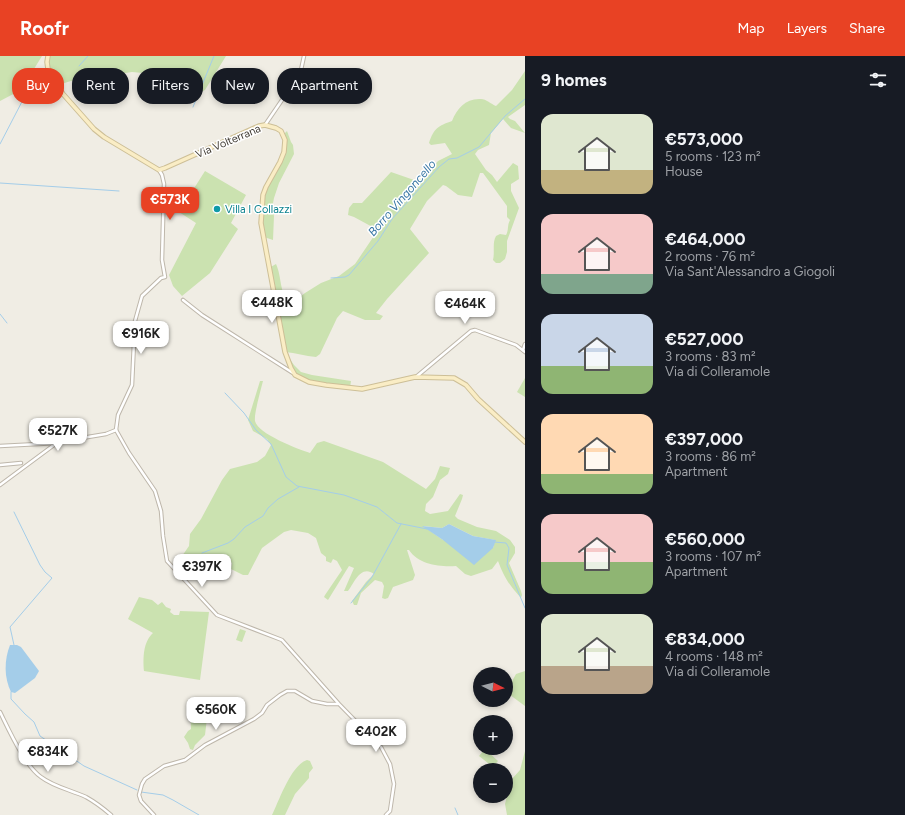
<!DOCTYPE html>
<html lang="en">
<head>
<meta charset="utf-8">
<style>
	:root { --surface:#171b24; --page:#242831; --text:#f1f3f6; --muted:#9ea1a6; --accent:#e84224 }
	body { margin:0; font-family:Figtree,sans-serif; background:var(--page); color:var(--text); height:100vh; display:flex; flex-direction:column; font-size:15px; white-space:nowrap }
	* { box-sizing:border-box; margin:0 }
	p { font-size:13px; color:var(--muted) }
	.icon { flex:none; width:22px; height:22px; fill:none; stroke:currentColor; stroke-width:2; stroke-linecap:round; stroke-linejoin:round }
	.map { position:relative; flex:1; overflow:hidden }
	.details { display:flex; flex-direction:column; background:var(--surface); width:380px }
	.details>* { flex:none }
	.top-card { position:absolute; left:12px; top:12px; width:380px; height:36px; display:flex; gap:8px }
	.needle { width:26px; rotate:96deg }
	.tools { position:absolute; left:473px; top:611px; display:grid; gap:8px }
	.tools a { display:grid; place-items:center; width:40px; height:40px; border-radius:50%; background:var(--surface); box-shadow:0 2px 6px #0003; font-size:20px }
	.price { position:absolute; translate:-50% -34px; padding:0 9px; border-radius:8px; background:#fff; color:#222; font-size:13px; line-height:26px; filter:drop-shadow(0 1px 2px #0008) }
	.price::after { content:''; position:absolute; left:50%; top:24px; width:12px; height:9px; margin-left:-6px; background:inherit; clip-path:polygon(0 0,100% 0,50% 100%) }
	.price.selected { background:var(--accent); color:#fff }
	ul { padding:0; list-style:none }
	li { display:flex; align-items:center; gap:12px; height:100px; padding:0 16px }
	li span { display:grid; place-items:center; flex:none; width:112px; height:80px; border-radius:12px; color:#555 }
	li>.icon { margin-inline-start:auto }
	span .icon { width:48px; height:48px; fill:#fffc; stroke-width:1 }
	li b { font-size:17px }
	h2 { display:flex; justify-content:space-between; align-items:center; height:48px; padding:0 16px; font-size:17px }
	.tag { padding:0 14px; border-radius:16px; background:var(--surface); box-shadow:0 2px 6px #0003; font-size:14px; line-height:36px }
	.tag.selected { background:var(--accent); color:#fff }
	header { display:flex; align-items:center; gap:24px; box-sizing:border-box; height:56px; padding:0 20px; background:var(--accent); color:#fff }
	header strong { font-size:19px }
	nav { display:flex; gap:22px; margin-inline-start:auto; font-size:14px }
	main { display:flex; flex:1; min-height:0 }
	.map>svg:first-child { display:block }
	.green { fill:#cbe2b0; fill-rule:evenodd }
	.water { fill:#a4cde9 }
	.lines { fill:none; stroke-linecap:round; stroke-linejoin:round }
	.stream { stroke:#a4cde9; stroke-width:1 }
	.street-casing { stroke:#beb7ab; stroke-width:4.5 }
	.secondary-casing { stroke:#cdbf97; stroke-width:5.5 }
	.street { stroke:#fff; stroke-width:2.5 }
	.secondary { stroke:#faedc5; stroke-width:3.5 }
	.culture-dot { fill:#0f9aa8; stroke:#fff; stroke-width:1.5 }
	.labels { text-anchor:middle; stroke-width:3; stroke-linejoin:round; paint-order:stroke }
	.street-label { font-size:11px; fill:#423d35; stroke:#fff }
	.culture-label { font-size:11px; fill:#0d838f; stroke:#fff; text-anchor:start }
	.water-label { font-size:12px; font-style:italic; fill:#3776a4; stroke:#fff }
</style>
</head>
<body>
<header>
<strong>Roofr</strong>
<nav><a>Map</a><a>Layers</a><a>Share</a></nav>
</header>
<main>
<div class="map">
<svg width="525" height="759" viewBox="0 0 525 759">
	<rect width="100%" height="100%" fill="#f0ede4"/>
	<g class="green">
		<path d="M0,0h42l-21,34 -21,11z"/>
		<path d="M48,0h178l-21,34 -14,7 -14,-5 -34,-19 -11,-1 -61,9 -13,4 -10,-16z"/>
		<path d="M525,15v34l-17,12 2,2 5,2 10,12 -14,-5 -8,-9 -12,14 -2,12 -11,5 -3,4 11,16 6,5 5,7 16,-19 5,3 1,13 -8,5v7l8,17 -12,33v11l-2,7 -5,4h-4l-3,-3c2,-8 -1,-17 3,-24l4,-2 6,1c3,-5 1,-10 4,-15l-3,-3v-11l-24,-33h-3l-8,24 -14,-2 -12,-9 -3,-1 -16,16 -17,28 19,24 -42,46 -11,14 7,3 -3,4h-15l-22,-9 -6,7 -17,36 -4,3c-11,-1 -20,-4 -31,-5l9,13 7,7 11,3 39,6 -1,7c-15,-2 -42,-3 -54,-13 -13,-12 -23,-86 -27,-107l7,-4c6,13 3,29 14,40l15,-11 16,-10 18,-7 16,-12 23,-34 -24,-13 -6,-2 1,-7 4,-5h9l29,-31 23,8 9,-2 15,-17 14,-7 -7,-11 -14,2 -2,-2c5,-15 9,-17 23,-22 5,-13 14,-23 29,-22 5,0 10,5 15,7l16,-16z"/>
		<path d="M287,75l4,11 2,3 1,9 -15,29 -5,15 -2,10 2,8 -1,24 -9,-3 -3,-14 2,-28 21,-43 -1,-17z"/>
		<path d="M205,115l41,24 -15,28 7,6 -28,44 -28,23 -9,-10 -4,-11 27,-52 -17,-11z"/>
		<path d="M525,322v19l-8,-5z"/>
		<path d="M260,325h3c-2,8 -9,33 -8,40 3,13 43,28 55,32l7,-10 7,-2 59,21 43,27 9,-10 5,-13 10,2 -2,6 -8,6 -7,17 -7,7 -1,7 5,3 18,-3 12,-17 3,1 -1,4 -7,17 3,3 19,8 19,4 14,9 5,7v6l-6,10 12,28 1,4 -1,3c-12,-13 -17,-21 -23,-37l-6,8 -21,7 -6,-2 -9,-8c-16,1 -37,-1 -47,-16h-2l8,25 -2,5 -20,7 -5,11 -3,1 -3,-1 2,-12 -2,-4 -7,-2 -14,13 -4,12h-3l-2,-4 14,-19 8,-8c-13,-10 -20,9 -26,17h-4l10,-23 -5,-2 -21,34 -4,-3 1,-2 17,-25 -5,-9 -4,-2 -2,4 -5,-2v-4l-5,-4 -5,-15 -8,-5 -17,-3 -7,2 -22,16 -14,27h-5l-12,-6 1,-6 -2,-1c-15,13 -19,-5 -32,-6l-6,6h-7l-5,-3 9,-13 1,-12 11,-15 21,-39 8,-11 27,-7 8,-6 6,-11 -4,-6 -14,-8 -5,-11zM449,468l24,12 22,4 -2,8 -50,-8 -20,-14 19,2z"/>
		<path d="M139,541l13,3 6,5 4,-3 4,5 5,2 -1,3 4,3h5l1,-4 29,1 -9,68 -56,-9c-1,-13 -1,-29 9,-38l-25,-14z"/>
		<path d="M240,573l6,2 -4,11 -6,-2z"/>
		<path d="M525,615v35l-19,-14 10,-18z"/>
		<path d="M199,642l29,6 -20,6 -3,25 -10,10 -2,5 -3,-1 -2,-6 -4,-6 4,-6 3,-2c0,-14 -2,-21 8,-31z"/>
		<path d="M485,693l13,12 -5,6 -14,-11z"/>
		<path d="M525,695v64h-18l-2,-11 6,-24 9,-10z"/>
		<path d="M307,704l3,1 3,7 -4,5v5l-14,16 -10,21h-13c7,-14 19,-50 35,-55z"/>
	</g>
	<g class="water">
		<path d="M449,468l24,12 23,4 -3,8 -19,17 -31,-25 -21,-14 20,2z"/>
		<path d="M10,589h7l4,2 18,24 -4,7 -20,15 -4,-1c-7,-14 -7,-32 -1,-47z"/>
	</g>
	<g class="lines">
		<g class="stream">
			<path d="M79,10l9,-10"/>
			<path d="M193,51l21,-51"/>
			<path d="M0,88l27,-52"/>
			<path d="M0,127l119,8"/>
			<path d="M331,222l14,-1 4,-2 29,-34 14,-22 47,-52 10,-8 8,-1 22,-11 26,-31 20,-17"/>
			<path d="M0,258l7,9"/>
			<path d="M225,337l19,20 12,17 15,14 15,33 11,9 47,9 33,12 20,16 30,6"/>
			<path d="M14,456l26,53 5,7 7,6 -42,49 4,18"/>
			<path d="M494,486l12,1 3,5 -2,17 18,43"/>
			<path d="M202,497l26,-10 6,-4 11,-12 18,-11 5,-8 10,-9 21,-12"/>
			<path d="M351,547l21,-26 29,-53"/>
			<path d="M11,636v7l14,15 9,8 6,14 44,30 53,24"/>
			<path d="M141,736l22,3 10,5 26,15"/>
			<path d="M455,752l3,7"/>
		</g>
		<g class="street-casing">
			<g id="street">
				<path d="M265,69l32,-47 4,-8 3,-14"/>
				<path d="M183,244l19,15 91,58"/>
				<path d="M523,294l2,-6"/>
				<path d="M416,321l55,-46 4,-1 41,15 9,7"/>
				<path d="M116,374l13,23 26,38 6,20 2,25 4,25 50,54 65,25 57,64 42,43 9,17 4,20 -4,27 -4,4"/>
				<path d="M116,374l2,-15 14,-30 3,-64 7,-25 19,-18 4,-1 -3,-17 2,-76 -2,-9 -3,-5"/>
				<path d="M0,390l58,-3"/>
				<path d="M0,409l21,-2"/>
				<path d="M0,429l58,-43 48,-8 10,-4"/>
				<path d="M0,656c9,18 25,54 41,65 13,10 30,13 45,20 9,5 17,11 25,18"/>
				<path d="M154,759l-13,-14 -2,-6 3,-11 3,-5 19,-13 21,-6 20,-15 49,-26 8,-6 5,-8 13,-10 7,-4h8l17,10 15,3h11"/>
			</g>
		</g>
		<g class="secondary-casing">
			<path id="secondary" d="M48,0l-1,6 1,7 5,10 10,15 31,35 10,8 55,33 6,-2 94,-42 6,-1 11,3 5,3 4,9 -1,12 -4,10 -14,25 -3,8 -2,28 24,129 6,16 4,7 14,7 17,3 36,4 53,-12 39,1 12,7 12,14 47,43"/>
		</g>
		<use href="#street" class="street"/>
		<use href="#secondary" class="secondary"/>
	</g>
	<circle class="culture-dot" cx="217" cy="153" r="4"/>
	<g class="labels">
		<g class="street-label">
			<text transform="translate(228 85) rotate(-23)" y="4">Via Volterrana</text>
		</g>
		<g class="culture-label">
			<text x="225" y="157">Villa I Collazzi</text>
		</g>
		<g class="water-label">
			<text transform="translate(402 142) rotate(-49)" y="4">Borro Vingoncello</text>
		</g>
	</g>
</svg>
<div class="tools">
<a><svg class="needle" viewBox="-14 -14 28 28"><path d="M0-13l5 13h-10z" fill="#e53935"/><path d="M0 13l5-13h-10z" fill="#9ea1a6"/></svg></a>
<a>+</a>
<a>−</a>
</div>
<b class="price selected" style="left:170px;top:165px">€573K</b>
<b class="price" style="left:272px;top:268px">€448K</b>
<b class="price" style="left:465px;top:269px">€464K</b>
<b class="price" style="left:141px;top:299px">€916K</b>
<b class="price" style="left:58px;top:396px">€527K</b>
<b class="price" style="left:202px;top:532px">€397K</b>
<b class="price" style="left:216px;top:675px">€560K</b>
<b class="price" style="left:376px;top:697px">€402K</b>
<b class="price" style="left:48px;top:717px">€834K</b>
<div class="top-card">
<a class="tag selected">Buy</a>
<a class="tag">Rent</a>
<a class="tag">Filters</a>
<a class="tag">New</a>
<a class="tag">Apartment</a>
</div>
</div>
<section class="details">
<h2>9 homes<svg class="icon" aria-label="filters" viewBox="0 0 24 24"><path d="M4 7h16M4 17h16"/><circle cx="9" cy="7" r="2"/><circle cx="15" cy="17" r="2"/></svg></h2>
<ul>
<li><span style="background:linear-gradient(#dfe7d0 70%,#c2b280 0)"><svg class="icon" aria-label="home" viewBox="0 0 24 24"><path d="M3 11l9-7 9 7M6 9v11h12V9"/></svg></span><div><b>€573,000</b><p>5 rooms · 123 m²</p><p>House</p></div></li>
<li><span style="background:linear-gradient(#f6c9c9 75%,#7fa58c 0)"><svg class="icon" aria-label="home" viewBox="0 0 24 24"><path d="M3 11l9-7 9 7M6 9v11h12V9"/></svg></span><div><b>€464,000</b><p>2 rooms · 76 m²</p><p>Via Sant'Alessandro a Giogoli</p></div></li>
<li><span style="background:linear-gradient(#c9d6e8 65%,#8fb573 0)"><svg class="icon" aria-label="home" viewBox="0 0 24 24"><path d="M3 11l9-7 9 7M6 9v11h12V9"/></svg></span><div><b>€527,000</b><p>3 rooms · 83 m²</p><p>Via di Colleramole</p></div></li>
<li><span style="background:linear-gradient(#ffd9b3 75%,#8fb573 0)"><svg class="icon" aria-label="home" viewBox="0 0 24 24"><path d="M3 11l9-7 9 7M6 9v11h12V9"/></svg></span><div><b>€397,000</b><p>3 rooms · 86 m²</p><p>Apartment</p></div></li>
<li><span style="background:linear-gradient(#f6c9c9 60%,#8fb573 0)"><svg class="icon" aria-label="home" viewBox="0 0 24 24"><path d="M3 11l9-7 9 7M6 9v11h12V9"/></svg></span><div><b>€560,000</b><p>3 rooms · 107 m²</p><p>Apartment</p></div></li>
<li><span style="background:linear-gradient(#dfe7d0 65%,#b9a48a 0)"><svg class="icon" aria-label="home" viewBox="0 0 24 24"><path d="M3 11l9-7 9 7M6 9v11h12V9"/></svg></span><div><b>€834,000</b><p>4 rooms · 148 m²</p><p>Via di Colleramole</p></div></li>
</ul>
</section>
</main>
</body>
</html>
